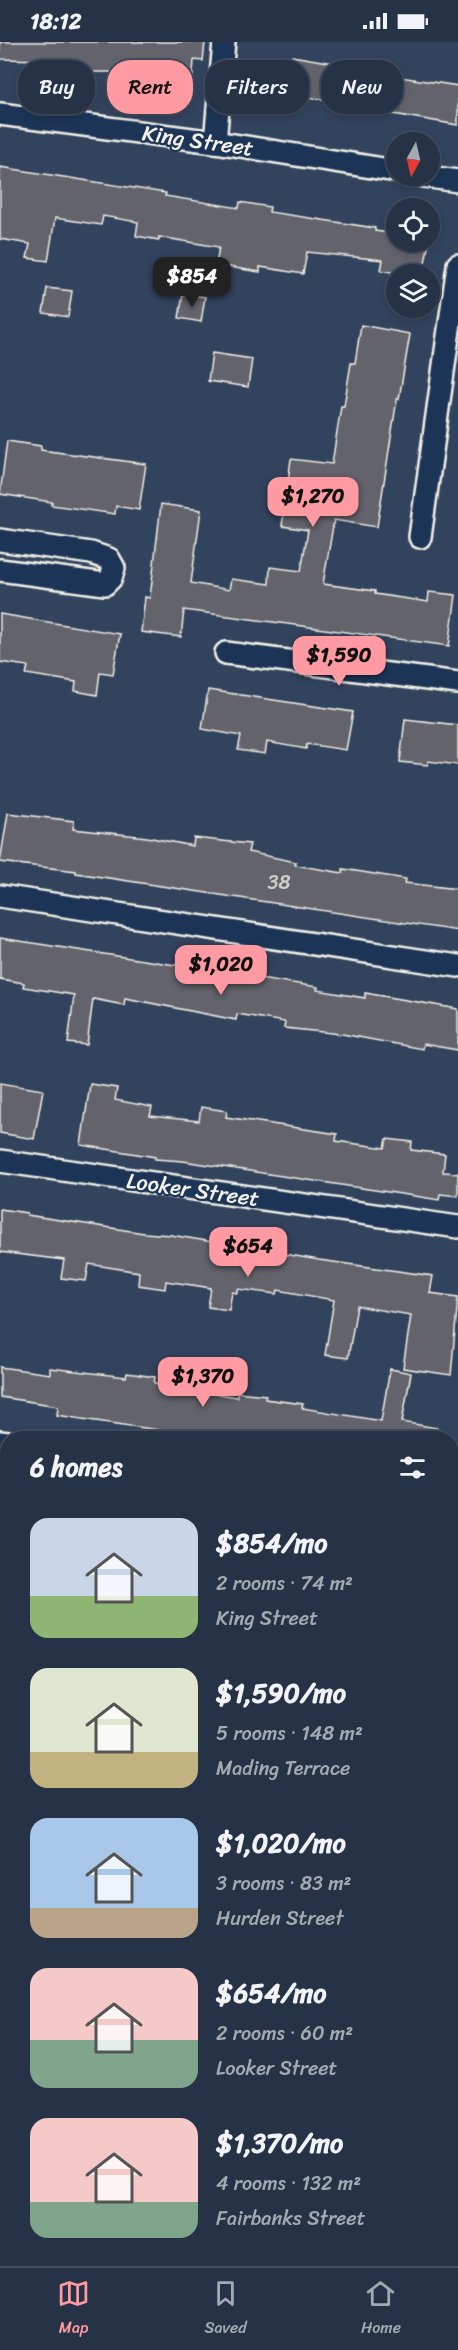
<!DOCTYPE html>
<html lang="en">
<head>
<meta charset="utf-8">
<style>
	:root { --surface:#263246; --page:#323e51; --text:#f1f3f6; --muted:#a4aab3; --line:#424d5f; --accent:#ff9aa2 }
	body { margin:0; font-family:Sriracha,sans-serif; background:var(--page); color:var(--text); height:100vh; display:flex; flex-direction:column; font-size:22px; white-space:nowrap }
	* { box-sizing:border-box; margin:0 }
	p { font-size:20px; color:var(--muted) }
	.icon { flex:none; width:33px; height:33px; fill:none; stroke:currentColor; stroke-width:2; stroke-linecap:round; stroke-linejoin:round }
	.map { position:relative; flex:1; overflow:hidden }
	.drawer { position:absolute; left:0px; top:1389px; width:459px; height:836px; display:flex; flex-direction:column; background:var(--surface); border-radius:24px 24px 0 0; box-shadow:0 3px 9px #0003,0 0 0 2px var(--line) }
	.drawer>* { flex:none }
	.guide { position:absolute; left:18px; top:18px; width:423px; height:54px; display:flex; gap:12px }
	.needle { width:39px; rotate:188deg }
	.tools { position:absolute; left:386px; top:90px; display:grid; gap:12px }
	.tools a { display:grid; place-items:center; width:54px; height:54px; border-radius:50%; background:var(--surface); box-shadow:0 3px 9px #0003,0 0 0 2px var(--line); font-size:30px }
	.price { position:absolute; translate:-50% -51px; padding:0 14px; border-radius:12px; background:var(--accent); color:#111; font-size:20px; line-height:39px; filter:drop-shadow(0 2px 3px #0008) }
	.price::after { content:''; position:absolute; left:50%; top:36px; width:18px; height:14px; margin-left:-9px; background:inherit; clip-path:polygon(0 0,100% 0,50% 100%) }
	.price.on { background:#222; color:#fff }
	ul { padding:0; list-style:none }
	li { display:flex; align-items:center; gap:18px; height:150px; padding:0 30px }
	li span { display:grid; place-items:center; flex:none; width:168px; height:120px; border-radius:18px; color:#555 }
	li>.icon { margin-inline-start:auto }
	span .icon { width:72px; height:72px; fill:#fffc; stroke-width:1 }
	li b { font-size:26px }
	h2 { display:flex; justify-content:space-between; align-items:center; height:72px; padding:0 30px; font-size:26px }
	.chip { padding:0 21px; border-radius:24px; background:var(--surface); box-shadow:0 3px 9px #0003,0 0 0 2px var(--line); font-size:21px; line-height:54px }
	.chip.on { background:var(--accent); color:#111 }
	.status { display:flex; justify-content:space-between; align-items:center; height:42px; padding:0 30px; background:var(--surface); direction:ltr }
	.status svg { height:16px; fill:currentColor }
	.tab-bar { display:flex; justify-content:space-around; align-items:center; height:84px; border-top:2px solid var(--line); background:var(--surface); font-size:16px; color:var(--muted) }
	.tab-bar a { display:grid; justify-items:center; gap:3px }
	.tab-bar .on { color:var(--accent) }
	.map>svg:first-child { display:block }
	.building { fill:#63636c; stroke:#f4f1e8; stroke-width:1.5 }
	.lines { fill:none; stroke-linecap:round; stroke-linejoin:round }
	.minor-casing { stroke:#f4f1e8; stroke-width:26 }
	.minor { stroke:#1d3557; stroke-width:21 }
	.labels { text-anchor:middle; stroke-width:4.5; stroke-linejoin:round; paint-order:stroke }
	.number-label { font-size:20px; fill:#d0cec9 }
	.street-label { font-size:22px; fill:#f4f1e8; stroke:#1d3557 }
</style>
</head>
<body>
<div class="status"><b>18:12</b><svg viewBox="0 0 49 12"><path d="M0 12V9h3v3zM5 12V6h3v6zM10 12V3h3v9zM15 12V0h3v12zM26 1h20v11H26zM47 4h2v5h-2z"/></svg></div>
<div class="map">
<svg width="458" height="2224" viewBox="0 0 458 2224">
	<rect width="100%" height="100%" fill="#32435d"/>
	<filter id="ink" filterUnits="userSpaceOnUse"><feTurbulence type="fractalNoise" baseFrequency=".0167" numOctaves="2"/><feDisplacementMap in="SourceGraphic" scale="12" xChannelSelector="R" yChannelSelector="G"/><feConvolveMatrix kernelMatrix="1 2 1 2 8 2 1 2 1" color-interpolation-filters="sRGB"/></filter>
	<g filter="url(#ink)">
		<g class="building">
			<path d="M0,0h205l-2,19 -9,-1 -2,25 -69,-6 1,-7h-37v-5l-43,-5 1,-2 -45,-1z"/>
			<path d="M292,14l66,11 -1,9 36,4 1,-4 64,10v39l-70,-12v-4l-102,-15z"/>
			<path d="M0,125l166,26 -1,3 74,12 1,-6 30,5 -1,5 106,16v3l21,3v8h33l-5,26 -20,-3 -2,9 -21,-4 2,-10 -76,-8 -4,22 -43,-7v5l-44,-7 3,-18 -60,-10v3l-23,-4 2,-14 -35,-6 -2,9 -46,-7 -7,43 -21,-3 3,-14 -30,-5z"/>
			<path d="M47,246l25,3 -4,26 -25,-4z"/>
			<path d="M183,252l22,3 -4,25 -22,-4z"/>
			<path d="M361,283l49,9 -11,65h-2l-20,128 -43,-7 -11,64 52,7v3l53,8 1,-10 27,3 -7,51 -265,-36 -3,27 -40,-5 4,-35 5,1 11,-94 40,6 -10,73 38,7 2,-11 38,5 1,-17 31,4 7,-41 -26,-4 9,-67 41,5 9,-58h3l7,-43h4z"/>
			<path d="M212,311l40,6 -4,28 -40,-6z"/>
			<path d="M7,399l34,5v4l105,14 -7,46 -23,-4 -1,8 -64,-9 1,-3 -52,-8z"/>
			<path d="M0,572l120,20 -7,40 -13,-2 -3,23 -22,-4 1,-9 -50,-8 2,-8 -28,-4z"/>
			<path d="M208,648l145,22 -7,38 -39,-6 -1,5 -39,-7 -2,12 -27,-4 3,-14 -39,-7z"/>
			<path d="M405,677l53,6v40l-30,-4v4l-28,-3z"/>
			<path d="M8,771l66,8 -1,8 74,8 46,9 1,-8 56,6 -2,8 48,10 -1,3 48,8v-4l63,10 -1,4 53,6v42l-382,-58v-2l-76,-9z"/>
			<path d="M0,896l318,49 -1,3 48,8v-5l93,16v41l-35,-6 -1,5 -80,-15 -58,-6 1,-6 -48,-8 -1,6 -111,-22 -1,7 -31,-6 -6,46 -19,-2 6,-48 -51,-8 1,-4 -24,-4z"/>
			<path d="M0,1041l43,7 -9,49 -34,-6z"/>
			<path d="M90,1042l27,4 -2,12 37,7 -2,9 49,5 2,-14 26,4 -1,6 111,17 -1,7 49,7 2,-9 25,3 -1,8 34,4 -2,18 15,1v23l-18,-2 -1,6 -18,-3 -238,-36 -28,-2v-2l-74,-12z"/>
			<path d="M0,1167l27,4v2l117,18 27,2 148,25 114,16 -3,17 28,4 -7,78 -48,-7 8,-53 -54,-9 -9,52 -23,-3 9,-55 -56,-10 -1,4 -39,-5v4l-6,-1 -3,18 -21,-3 3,-19 -45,-7 -1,8 -27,-4 1,-13 -50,-8 -3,17 -25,-3 3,-18 -64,-8z"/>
			<path d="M0,1325l50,7v-6l76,9 1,-4 28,4 -1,6 83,14v-5l29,3 -1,4 38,5 -1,4 79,13 9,-52 21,4 -9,49 35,6 -1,10h-222l-132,-19 -25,-4 1,-9 -58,-9z"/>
		</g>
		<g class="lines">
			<g class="minor-casing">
				<g id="minor">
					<path d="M0,72l215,28 181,29"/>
					<path d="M215,100l9,-100"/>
					<path d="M423,134l35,5"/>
					<path d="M420,495l38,-272"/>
					<path d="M0,498l91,13 18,6 5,9 -3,10 -6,6 -105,-14"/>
					<path d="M226,611l232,30"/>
					<path d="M0,854l458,70"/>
					<path d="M0,1119l458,66"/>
					<path d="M0,1400l8,1"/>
					<path d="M452,1469l6,1"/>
					<path d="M0,1852h8"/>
					<path d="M452,1875h6"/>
					<path d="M452,2134l6,-49"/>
					<path d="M97,2217l1,7"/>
					<path d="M439,2224l1,-7"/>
				</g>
			</g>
			<use href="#minor" class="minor"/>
		</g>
	</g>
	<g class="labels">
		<g class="number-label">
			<text x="279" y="847">38</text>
		</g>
		<g class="street-label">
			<text transform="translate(198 98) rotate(8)" y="8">King Street</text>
			<text transform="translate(193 1147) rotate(8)" y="8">Looker Street</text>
		</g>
	</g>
</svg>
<div class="tools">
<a><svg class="needle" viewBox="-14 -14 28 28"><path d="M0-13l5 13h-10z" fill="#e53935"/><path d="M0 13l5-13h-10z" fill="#a4aab3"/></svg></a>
<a><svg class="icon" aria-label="locate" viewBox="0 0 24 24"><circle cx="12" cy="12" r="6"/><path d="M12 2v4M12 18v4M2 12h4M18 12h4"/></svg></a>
<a><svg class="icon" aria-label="layers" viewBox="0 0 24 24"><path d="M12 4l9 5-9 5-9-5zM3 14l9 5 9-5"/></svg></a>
</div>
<b class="price on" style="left:192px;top:266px">$854</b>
<b class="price" style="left:313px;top:486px">$1,270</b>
<b class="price" style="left:339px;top:645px">$1,590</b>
<b class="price" style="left:221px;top:954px">$1,020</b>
<b class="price" style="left:248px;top:1236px">$654</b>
<b class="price" style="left:203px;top:1366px">$1,370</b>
<div class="guide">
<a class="chip">Buy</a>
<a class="chip on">Rent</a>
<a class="chip">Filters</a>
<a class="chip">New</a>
</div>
<section class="drawer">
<h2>6 homes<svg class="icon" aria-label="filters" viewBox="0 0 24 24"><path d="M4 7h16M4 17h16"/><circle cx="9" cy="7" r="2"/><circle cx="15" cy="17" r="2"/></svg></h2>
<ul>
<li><span style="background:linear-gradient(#c9d6e8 65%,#8fb573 0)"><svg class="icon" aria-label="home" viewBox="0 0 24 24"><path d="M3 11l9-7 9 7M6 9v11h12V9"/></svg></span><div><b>$854/mo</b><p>2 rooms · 74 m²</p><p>King Street</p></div></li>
<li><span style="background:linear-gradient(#dfe7d0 70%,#c2b280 0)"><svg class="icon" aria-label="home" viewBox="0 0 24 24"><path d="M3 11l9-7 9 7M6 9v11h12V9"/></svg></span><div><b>$1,590/mo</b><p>5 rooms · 148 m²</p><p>Mading Terrace</p></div></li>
<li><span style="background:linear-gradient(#a9c7e8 75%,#b9a48a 0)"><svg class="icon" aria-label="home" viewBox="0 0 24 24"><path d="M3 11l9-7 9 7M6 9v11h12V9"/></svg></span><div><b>$1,020/mo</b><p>3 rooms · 83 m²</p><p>Hurden Street</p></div></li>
<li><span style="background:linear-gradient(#f6c9c9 60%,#7fa58c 0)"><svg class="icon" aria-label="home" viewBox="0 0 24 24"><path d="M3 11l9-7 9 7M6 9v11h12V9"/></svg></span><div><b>$654/mo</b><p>2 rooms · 60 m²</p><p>Looker Street</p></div></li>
<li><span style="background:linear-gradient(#f6c9c9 70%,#7fa58c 0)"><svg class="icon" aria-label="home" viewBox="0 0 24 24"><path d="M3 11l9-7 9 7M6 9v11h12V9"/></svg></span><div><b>$1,370/mo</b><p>4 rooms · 132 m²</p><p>Fairbanks Street</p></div></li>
</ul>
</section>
</div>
<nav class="tab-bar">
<a class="on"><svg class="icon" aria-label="map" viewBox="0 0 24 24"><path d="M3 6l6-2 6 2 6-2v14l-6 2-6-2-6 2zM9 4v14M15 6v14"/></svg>Map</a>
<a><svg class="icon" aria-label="saved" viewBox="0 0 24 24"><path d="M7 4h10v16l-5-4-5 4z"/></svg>Saved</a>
<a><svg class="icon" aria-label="home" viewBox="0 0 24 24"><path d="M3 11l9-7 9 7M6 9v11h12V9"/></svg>Home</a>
</nav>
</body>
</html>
